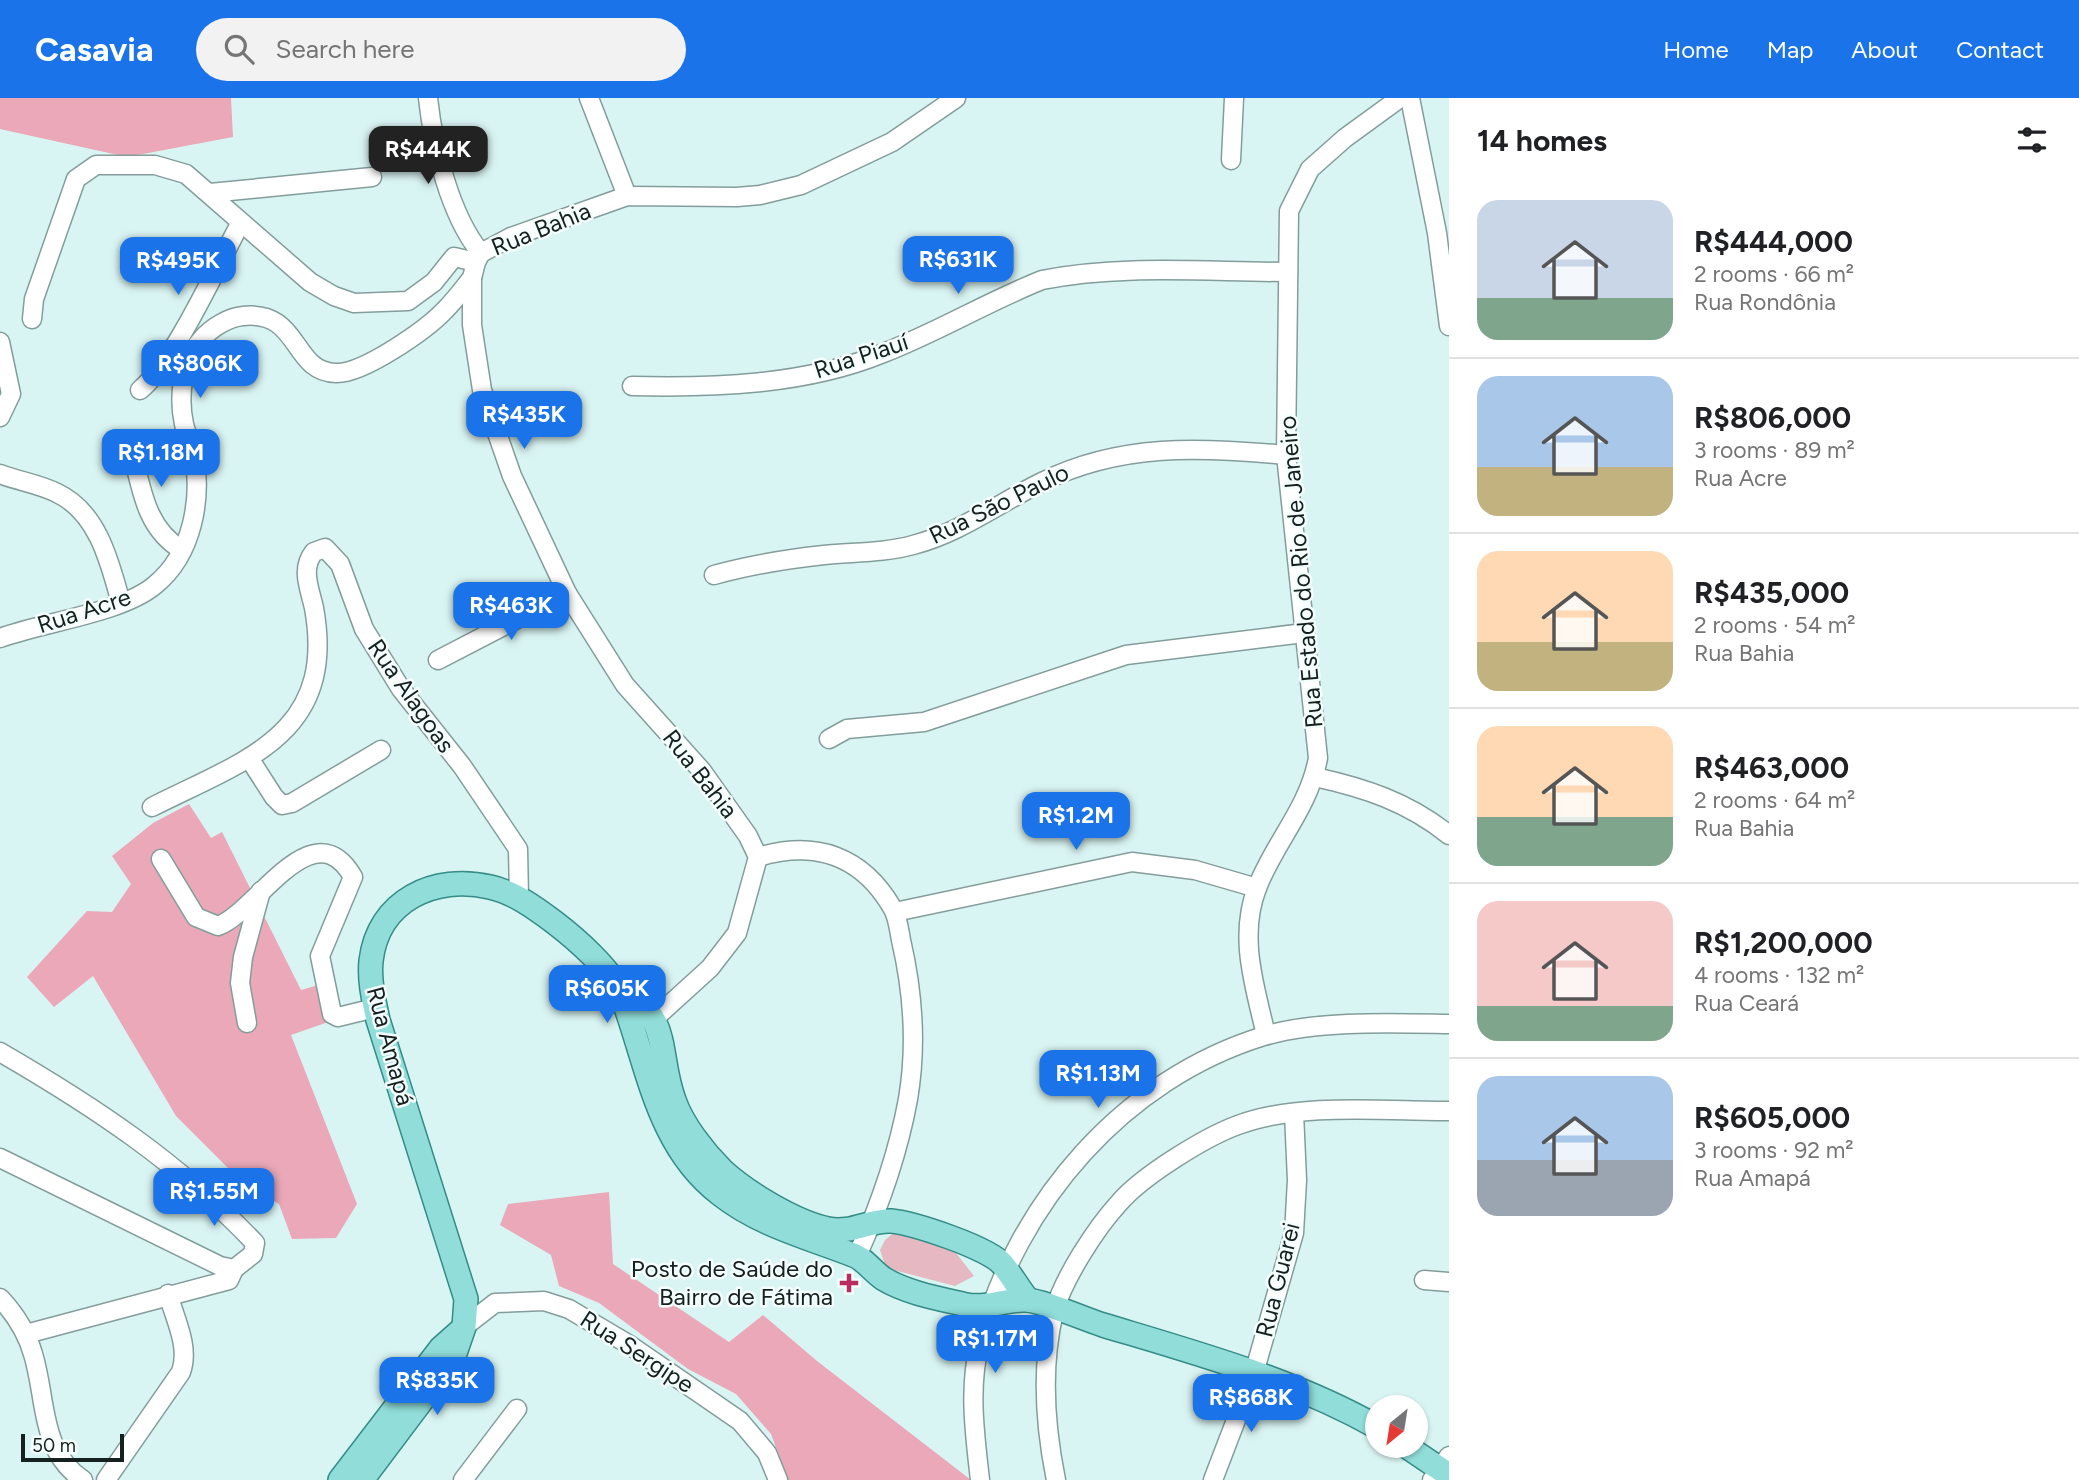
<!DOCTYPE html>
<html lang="en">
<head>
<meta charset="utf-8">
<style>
	:root { --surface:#fff; --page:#f2f2f2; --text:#202124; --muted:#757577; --line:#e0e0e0; --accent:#1a73e8 }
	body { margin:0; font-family:Figtree,sans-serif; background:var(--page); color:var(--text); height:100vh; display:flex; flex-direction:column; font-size:26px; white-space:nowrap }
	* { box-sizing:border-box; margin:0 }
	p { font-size:23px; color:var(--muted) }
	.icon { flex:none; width:38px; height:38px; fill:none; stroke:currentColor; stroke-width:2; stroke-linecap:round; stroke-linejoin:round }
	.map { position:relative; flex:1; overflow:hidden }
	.drawer { display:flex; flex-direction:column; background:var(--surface); width:630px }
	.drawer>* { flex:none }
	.needle { width:46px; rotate:210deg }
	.fabs { position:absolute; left:1365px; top:1297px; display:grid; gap:14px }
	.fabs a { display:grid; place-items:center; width:63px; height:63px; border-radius:50%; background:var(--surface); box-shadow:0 2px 5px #0004; font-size:35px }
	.scale { position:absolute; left:21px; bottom:18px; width:103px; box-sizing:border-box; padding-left:7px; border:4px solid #16201f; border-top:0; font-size:19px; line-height:24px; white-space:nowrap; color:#16201f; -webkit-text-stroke:5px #f3fefd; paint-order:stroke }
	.price { position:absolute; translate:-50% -60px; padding:0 16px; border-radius:14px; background:var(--accent); color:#fff; font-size:23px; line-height:46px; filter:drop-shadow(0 2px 4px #0008) }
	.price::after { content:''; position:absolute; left:50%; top:42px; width:21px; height:16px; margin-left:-10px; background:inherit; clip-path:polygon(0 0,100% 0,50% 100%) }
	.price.selected { background:#222; color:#fff }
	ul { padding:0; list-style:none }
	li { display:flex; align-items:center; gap:21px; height:175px; padding:0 28px }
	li+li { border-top:2px solid var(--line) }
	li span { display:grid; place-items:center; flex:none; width:196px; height:140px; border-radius:21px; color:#555 }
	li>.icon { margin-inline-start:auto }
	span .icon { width:84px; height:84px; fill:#fffc; stroke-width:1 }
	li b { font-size:30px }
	h2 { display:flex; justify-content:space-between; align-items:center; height:84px; padding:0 28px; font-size:30px }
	header { display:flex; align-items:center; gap:42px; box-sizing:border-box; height:98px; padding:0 35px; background:var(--accent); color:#fff }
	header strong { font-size:33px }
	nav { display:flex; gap:38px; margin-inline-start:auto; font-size:24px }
	.search { width:490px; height:63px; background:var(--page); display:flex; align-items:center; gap:18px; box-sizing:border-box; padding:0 24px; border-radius:38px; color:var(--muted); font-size:26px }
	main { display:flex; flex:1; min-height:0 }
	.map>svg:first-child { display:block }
	.green { fill:#e5b8c2 }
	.forest { fill:#eaa8b8 }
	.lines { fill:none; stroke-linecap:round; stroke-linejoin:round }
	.minor-casing { stroke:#839d9b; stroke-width:21 }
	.major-casing { stroke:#358c87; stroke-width:26 }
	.minor { stroke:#fff; stroke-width:18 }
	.major { stroke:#90ddd9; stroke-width:23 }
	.poi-dot { fill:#b92c61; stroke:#f3fefd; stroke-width:2.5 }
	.labels { text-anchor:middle; stroke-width:5; stroke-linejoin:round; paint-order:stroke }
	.street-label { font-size:24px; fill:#16201f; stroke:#f3fefd }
	.poi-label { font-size:24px; fill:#16201f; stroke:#f3fefd; text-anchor:end }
</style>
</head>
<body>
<header>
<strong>Casavia</strong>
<div class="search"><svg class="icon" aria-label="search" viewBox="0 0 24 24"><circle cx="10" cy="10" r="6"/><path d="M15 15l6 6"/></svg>Search here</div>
<nav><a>Home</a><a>Map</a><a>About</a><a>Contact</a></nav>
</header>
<main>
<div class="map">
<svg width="1449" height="1382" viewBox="0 0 1449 1382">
	<rect width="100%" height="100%" fill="#d9f5f3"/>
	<path class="green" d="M896,1133l60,22 18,23 -19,10 -69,-18 -6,-18 5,-10z"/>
	<g class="forest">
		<path d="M0,0h231l2,39 -106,20 -127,-28z"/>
		<path d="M189,706l22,34 11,-6 79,158 24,-7 9,37 -43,15 66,169 -21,34 -44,1 -13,-35 -37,-22 -66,-66 -83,-140 -39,31 -27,-30 60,-66 25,1 19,-28 -19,-28 41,-33z"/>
		<path d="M609,1094l4,72 116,78 34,-27 54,46 154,119h-183l-17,-46 -35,-40 -48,-25 -89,-66 -40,-17 -8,-31 -51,-30 8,-21z"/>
	</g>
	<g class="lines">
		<g class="minor-casing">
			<g id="minor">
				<path d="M428,0c5,47 22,118 53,155"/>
				<path d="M589,0l38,98"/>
				<path d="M1410,0l27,135 12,93"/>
				<path d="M1231,62l3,-62"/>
				<path d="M210,95l162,-16"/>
				<path d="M32,221l2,-20 42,-120 20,-14h59l31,9 124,108 24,14 20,7 54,-2 26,-19 20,-25 22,5"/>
				<path d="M0,244l11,52 -11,23"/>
				<path d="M632,288c82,2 172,-1 249,-32 55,-21 106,-52 161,-74 80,-16 165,-8 246,-8"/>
				<path d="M140,292c34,-28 77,-124 100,-166"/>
				<path d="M129,342c12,41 13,86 53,110"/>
				<path d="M0,376c18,7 40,10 57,19 41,19 53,70 64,110"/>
				<path d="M714,477c36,-10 73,-16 110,-20 30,-3 60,-2 89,-10 47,-12 86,-42 129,-63 78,-39 159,-35 244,-27"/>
				<path d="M0,540c43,-16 122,-25 155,-53 38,-31 47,-86 39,-131 -2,-10 -8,-20 -10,-30 -6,-28 -2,-63 18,-85 9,-11 27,-22 41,-23 58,-6 48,56 93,57 27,1 90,-43 109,-63 10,-10 18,-21 27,-32"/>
				<path d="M438,562l129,-67"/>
				<path d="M829,641l18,-10 77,-7 202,-67 178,-22"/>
				<path d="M249,660l25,39 8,8 10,-2 89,-53"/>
				<path d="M1315,679c50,11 93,25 134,58"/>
				<path d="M152,709c93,-47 185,-72 162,-199 -4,-19 -14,-39 0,-56l11,-4 15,16 24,65 37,60 61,77 56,83 1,49"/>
				<path d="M758,759c57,-17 104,-2 135,52 5,9 6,21 8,31 12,52 16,106 7,159 -10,55 -28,106 -51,157"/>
				<path d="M161,761l35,58 22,9c38,-13 95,-119 135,-49l-33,79 12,58 6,3 37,-9"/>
				<path d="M895,814l237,-50 63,8 62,18"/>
				<path d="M655,920l55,-50 27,-35 21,-76 -10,-21 -46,-65 -77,-86 -58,-92 -55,-117 -30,-86 -10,-65v-47l4,-16 5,-9 30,-16 116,-41 110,1 23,-2 41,-10 91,-43 64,-44"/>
				<path d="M247,925l-7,-40 3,-26 18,-66"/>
				<path d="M1266,937c-11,-48 -28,-98 -9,-147 17,-45 52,-80 61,-130l-32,-303 3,-244 21,-42 35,-31 55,-40"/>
				<path d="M0,954c95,55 179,111 255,191l-2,11 -19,15 -14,-3 -220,-108"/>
				<path d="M1424,1182l25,2"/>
				<path d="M0,1200c15,16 27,35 33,56 14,45 6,96 50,126"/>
				<path d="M464,1229l31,-24 49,-2 25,8 59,35 112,77 27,32 11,27"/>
				<path d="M26,1236l203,-54 5,-11"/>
				<path d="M106,1382l75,-108c9,-25 -6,-53 -13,-78"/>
				<path d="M463,1382l54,-71"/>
				<path d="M980,1382c-5,-45 -12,-93 0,-137 37,-141 144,-264 284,-307 53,-16 129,-13 185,-12"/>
				<path d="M1056,1382c-11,-54 -15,-114 -2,-168 9,-33 42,-84 65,-109 23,-27 86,-66 119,-78 62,-23 146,-14 211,-14"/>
				<path d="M1213,1382l41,-107 40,-140 3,-53 -3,-67"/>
				<path d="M1432,1382l17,-24"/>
			</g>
		</g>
		<g class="major-casing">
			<g id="major">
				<path d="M621,894c51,23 36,63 53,108 8,24 30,52 48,70 25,23 73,52 106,59 23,5 41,-9 63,-8 22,2 99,27 112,44 9,11 16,24 25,35"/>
				<path d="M1406,1348l43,29"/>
				<path d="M340,1382l101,-132 18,-16"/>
				<path d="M362,1382l91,-121 11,-32 2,-28 -88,-279c-4,-19 -9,-39 -7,-59 7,-61 64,-87 119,-74 23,5 44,20 64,35 21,16 57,47 67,72 27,70 35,151 99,200 39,31 87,43 133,61 12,4 20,17 31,24 23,14 57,20 83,26 20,4 39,-6 59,-5 18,1 58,19 77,25 93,28 189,54 274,102"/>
			</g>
		</g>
		<use href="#minor" class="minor"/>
		<use href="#major" class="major"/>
	</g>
	<path class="poi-dot" d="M845.5 1174.5h7v7h7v7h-7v7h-7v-7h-7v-7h7z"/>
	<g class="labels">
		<g class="street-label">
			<text transform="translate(541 131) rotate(-22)" y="8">Rua Bahia</text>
			<text transform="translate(861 258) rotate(-18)" y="8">Rua Piauí</text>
			<text transform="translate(999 406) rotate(-26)" y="8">Rua São Paulo</text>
			<text transform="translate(1301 474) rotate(-95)" y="8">Rua Estado do Rio de Janeiro</text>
			<text transform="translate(84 513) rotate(-18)" y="8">Rua Acre</text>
			<text transform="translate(411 598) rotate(55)" y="8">Rua Alagoas</text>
			<text transform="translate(700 676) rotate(52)" y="8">Rua Bahia</text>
			<text transform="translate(390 948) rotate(75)" y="8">Rua Amapá</text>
			<text transform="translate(1278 1182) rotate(-76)" y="8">Rua Guarei</text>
			<text transform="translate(637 1254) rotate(33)" y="8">Rua Sergipe</text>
		</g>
		<g class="poi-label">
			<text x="833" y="1179">Posto de Saúde do<tspan x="833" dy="28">Bairro de Fátima</tspan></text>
		</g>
	</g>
</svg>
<div class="fabs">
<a><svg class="needle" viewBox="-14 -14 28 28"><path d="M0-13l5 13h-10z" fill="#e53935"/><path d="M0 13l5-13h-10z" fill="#757577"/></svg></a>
</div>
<div class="scale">50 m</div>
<b class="price selected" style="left:428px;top:88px">R$444K</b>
<b class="price" style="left:958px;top:198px">R$631K</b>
<b class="price" style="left:178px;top:199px">R$495K</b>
<b class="price" style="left:200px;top:302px">R$806K</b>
<b class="price" style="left:524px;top:353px">R$435K</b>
<b class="price" style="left:161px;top:391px">R$1.18M</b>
<b class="price" style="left:511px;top:544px">R$463K</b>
<b class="price" style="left:1076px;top:754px">R$1.2M</b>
<b class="price" style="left:607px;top:927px">R$605K</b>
<b class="price" style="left:1098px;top:1012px">R$1.13M</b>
<b class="price" style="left:214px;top:1130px">R$1.55M</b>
<b class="price" style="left:995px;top:1277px">R$1.17M</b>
<b class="price" style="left:437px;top:1319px">R$835K</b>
<b class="price" style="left:1251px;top:1336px">R$868K</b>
</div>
<section class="drawer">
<h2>14 homes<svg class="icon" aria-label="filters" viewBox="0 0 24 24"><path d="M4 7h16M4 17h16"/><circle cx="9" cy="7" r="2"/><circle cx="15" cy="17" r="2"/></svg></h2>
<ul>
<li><span style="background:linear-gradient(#c9d6e8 70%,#7fa58c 0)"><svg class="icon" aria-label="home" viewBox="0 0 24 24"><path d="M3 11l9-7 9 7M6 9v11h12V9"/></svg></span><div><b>R$444,000</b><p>2 rooms · 66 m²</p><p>Rua Rondônia</p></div></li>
<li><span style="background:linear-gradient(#a9c7e8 65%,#c2b280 0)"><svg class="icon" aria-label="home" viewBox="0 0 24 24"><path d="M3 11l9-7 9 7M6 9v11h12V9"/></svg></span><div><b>R$806,000</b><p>3 rooms · 89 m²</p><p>Rua Acre</p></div></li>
<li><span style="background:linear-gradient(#ffd9b3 65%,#c2b280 0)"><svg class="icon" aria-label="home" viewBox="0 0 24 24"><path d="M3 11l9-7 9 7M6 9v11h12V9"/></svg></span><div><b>R$435,000</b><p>2 rooms · 54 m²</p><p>Rua Bahia</p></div></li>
<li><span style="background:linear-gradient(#ffd9b3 65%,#7fa58c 0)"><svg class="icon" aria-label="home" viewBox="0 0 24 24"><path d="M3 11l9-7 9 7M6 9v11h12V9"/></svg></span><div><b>R$463,000</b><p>2 rooms · 64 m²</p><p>Rua Bahia</p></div></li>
<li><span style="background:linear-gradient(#f6c9c9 75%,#7fa58c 0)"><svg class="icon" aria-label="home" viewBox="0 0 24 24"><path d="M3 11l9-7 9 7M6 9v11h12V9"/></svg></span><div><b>R$1,200,000</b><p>4 rooms · 132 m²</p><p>Rua Ceará</p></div></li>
<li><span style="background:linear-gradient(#a9c7e8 60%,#9aa5b1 0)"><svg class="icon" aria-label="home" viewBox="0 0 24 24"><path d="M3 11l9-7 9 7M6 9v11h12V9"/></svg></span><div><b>R$605,000</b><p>3 rooms · 92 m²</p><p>Rua Amapá</p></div></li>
</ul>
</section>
</main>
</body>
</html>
